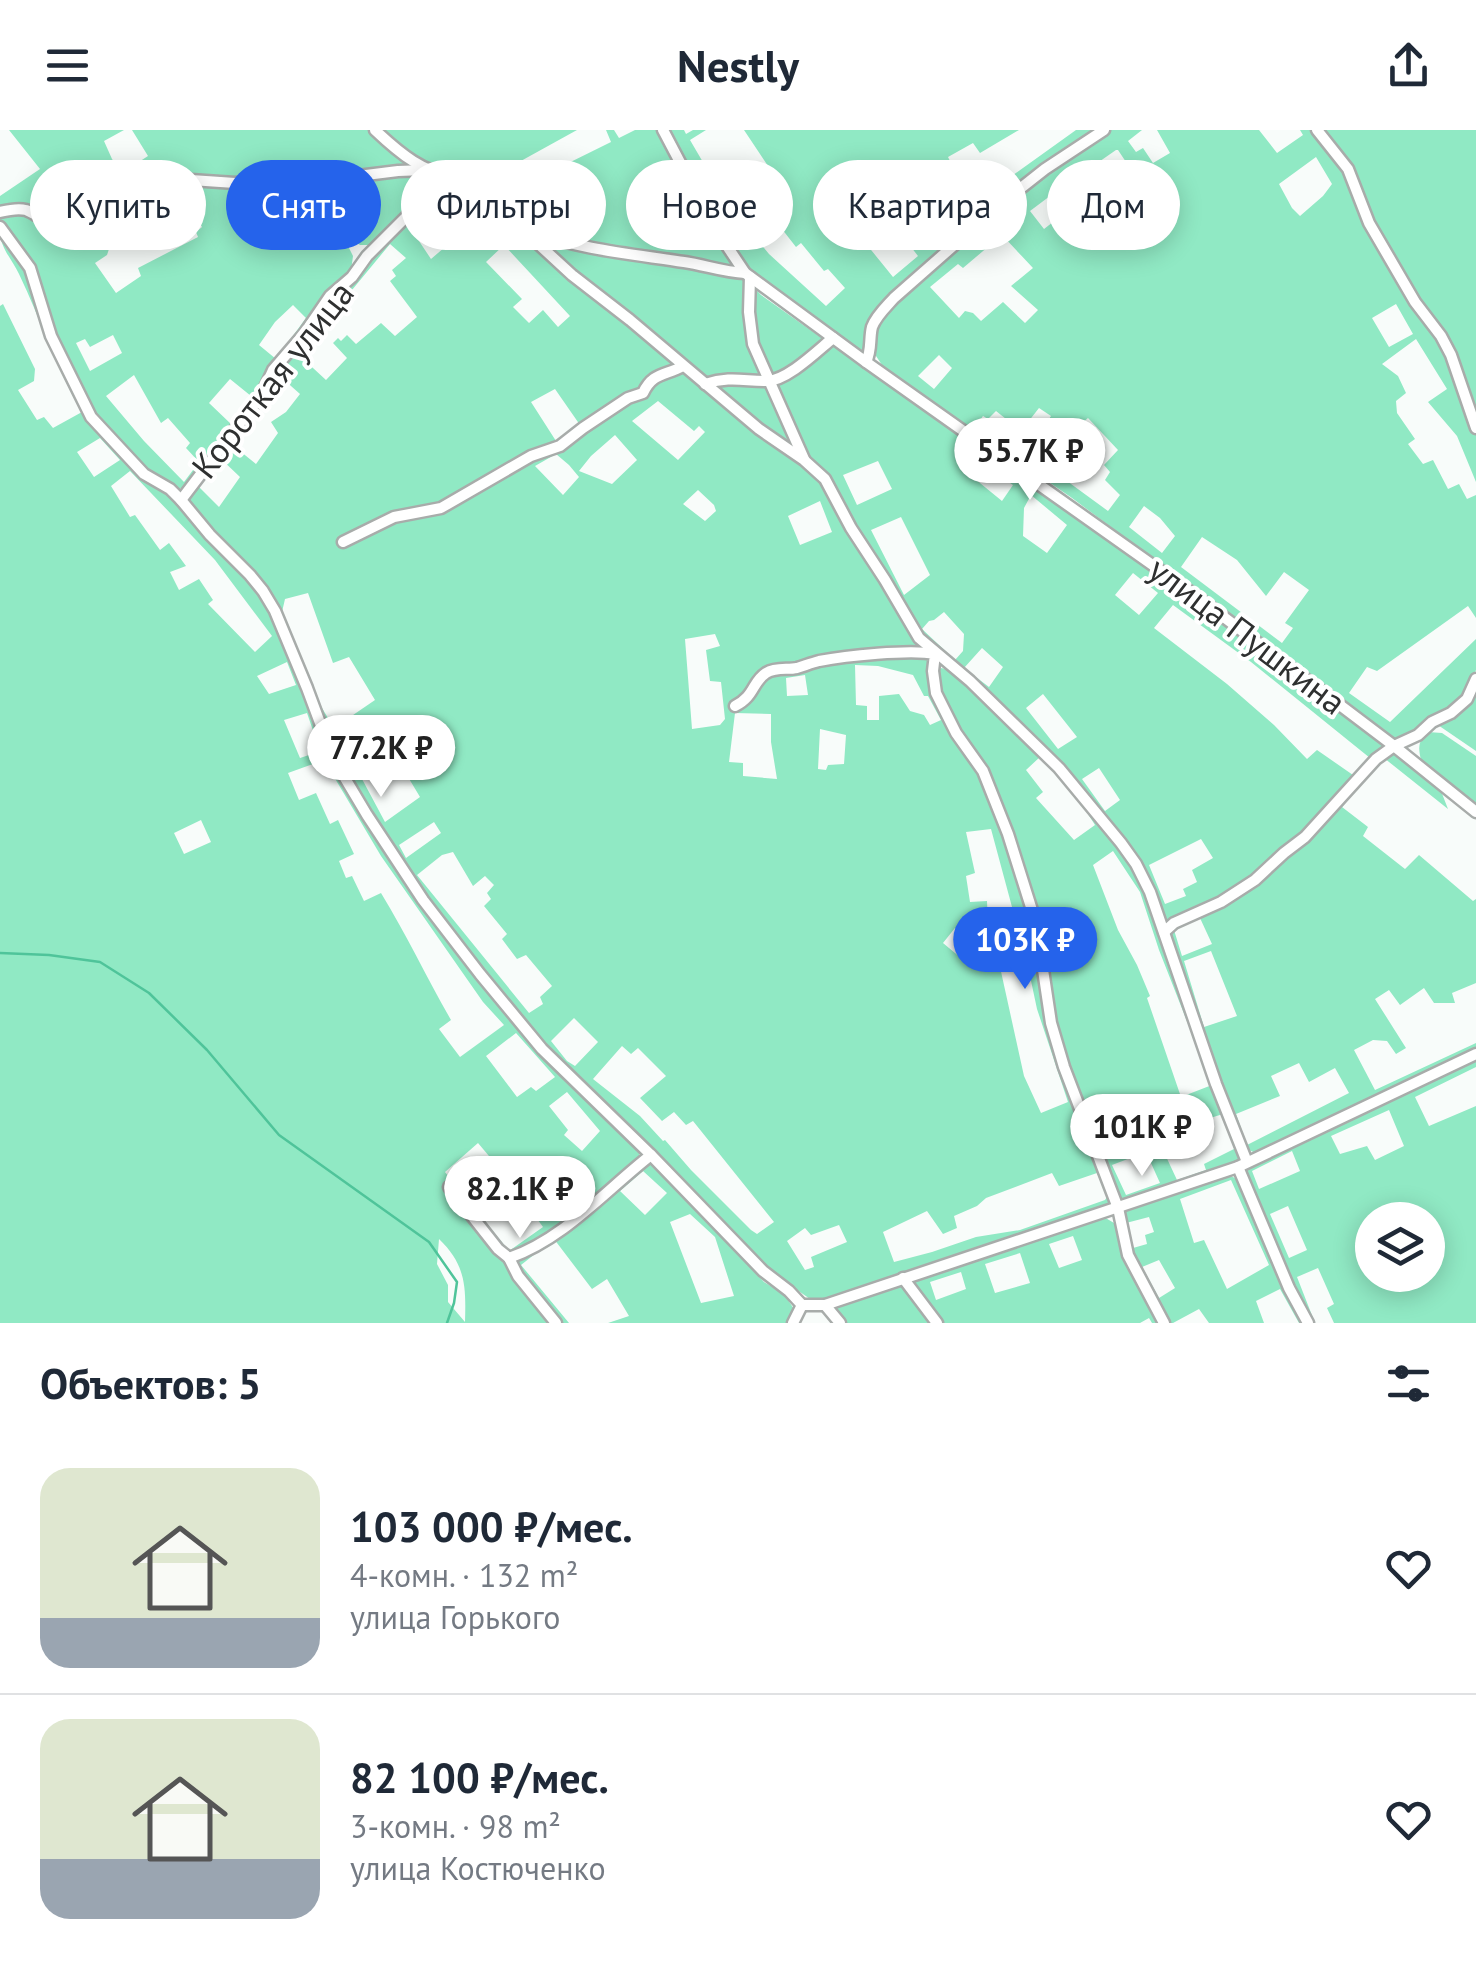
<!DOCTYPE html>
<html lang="ru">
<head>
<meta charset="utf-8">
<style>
	:root { --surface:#fff; --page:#f2f2f3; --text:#1f2937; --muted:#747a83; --line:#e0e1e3; --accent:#2563eb }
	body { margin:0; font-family:"PT Sans",sans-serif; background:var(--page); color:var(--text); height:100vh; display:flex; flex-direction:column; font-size:38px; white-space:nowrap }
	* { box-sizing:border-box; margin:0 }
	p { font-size:32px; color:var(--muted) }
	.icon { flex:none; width:55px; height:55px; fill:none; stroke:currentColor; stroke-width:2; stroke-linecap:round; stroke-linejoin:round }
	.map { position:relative; height:1193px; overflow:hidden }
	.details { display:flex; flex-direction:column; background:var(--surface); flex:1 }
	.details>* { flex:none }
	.guide { position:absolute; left:30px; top:30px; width:1418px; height:90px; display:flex; gap:20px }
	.tools { position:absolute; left:1355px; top:1072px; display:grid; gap:20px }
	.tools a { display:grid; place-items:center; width:90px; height:90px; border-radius:50%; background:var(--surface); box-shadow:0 5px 25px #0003; font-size:50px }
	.price { position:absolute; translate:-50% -85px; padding:0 22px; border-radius:35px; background:#fff; color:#222; font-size:32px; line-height:65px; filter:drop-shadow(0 2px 5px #0008) }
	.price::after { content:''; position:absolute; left:50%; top:60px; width:30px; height:22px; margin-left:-15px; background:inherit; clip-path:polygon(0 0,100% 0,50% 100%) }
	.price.selected { background:var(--accent); color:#fff }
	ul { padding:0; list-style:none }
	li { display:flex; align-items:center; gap:30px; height:250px; padding:0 40px }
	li+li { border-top:2px solid var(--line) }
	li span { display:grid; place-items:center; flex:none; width:280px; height:200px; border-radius:30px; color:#555 }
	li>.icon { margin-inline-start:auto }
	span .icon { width:120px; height:120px; fill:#fffc; stroke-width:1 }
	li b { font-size:42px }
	h2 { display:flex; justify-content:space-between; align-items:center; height:120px; padding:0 40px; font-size:42px }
	.pill { padding:0 35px; border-radius:45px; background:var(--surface); box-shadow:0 5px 25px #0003; font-size:35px; line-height:90px }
	.pill.selected { background:var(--accent); color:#fff }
	header { display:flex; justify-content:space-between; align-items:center; height:130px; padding:0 40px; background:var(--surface); font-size:45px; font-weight:800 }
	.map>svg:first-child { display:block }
	.green { fill:#90e9c4; fill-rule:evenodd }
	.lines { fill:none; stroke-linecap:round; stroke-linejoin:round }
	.stream { stroke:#4fc49a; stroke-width:2.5 }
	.minor-casing { stroke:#a8acaa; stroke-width:15 }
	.minor { stroke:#fff; stroke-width:10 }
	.labels { text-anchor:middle; stroke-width:8; stroke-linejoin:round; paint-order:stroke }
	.street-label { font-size:35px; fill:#2f3030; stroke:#fff }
</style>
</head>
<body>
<header><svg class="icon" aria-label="menu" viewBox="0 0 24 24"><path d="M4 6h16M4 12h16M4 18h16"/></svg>Nestly<svg class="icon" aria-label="share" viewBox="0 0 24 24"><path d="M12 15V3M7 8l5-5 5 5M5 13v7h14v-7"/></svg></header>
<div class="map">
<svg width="1476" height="1193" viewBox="0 0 1476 1193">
	<rect width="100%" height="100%" fill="#f8fcfa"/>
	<g class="green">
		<path d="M9,0h115l-20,11 8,18 10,14 26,-17 -16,-26h445l-67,37 12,19 89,-44 -5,-12h8l5,8 16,-8h21l38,71 36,61 31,33 363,257 264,195 -85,90 -50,44 -87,48 -56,-105 -191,-193 -96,-150 99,165 7,18 7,32 37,64 34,76 27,87 15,101 64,178 -3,6 -224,71 -54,21 -22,-1 -34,-24 -22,-20 -217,-218 -116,-144 -86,-138 -56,-142 -88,-105 -2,-9 2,-9 138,-188 41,-38 9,-16 65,-66 -5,-5 -67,68h-12l-12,-8 -3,3 8,16 -2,15 -93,124 -73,91 -7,4 -29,-17 -13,-11 -38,-45 -48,-94 -9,-38 -9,-19 -32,-43v-27l40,-27zM451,58l29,29 -49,42 -22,-33zM189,76l13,21 -6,5 2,5 -60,31 3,8 -25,17 -21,-30 12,-8 2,-6zM390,114l16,14 -14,12 4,6 -6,5 27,36 -22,19 -14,-13 -25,21 -9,-9 -6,6 -3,-3 -5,5 14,15 -21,22 -26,-24 36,-39 -3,-4zM504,115l66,71 -12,11 -15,-17 -14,13 -16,-16 9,-8 -36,-37zM293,175l13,13 -30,41 -17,-14 16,-23zM113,205l9,18 -32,18 -14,-28 9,-4 5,8zM134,245l27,48 7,-5 22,25 -4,5 13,14 -15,20 -40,-41 -38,-45zM282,248l18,16 -14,18 -15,10 7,11 -22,31 -26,-21zM230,249l21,17 -20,28 -22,-21zM555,259l25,36 -24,16 -25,-39zM658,271l36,30 5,-5 6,6 -27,28 -46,-39zM615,305l22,25 -25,24 -33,-13 12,-15zM556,324l13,11 10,12 -16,18 -28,-29zM219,327l21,20 -21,30 -22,-22zM973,328l40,27 -11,16 -38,-31zM878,331l14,28 -35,16 -14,-30zM698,360l16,15 2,6 -11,10 -22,-17zM1031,365l36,30 -20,28 -24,-17 1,-28zM820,371l12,31 -32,13 -12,-29zM901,387l29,58 -26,20 -33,-65zM1133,443l25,20 -19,22 -24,-20zM308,463l25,70 16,-6 26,43 -41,28 -15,-25 -37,-91 3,-13zM1173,475l78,57 119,96 -17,17 -36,-25 -10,9 -33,-34 -47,-41 -73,-56zM944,482l20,22 -1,17 -8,9 -33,-31 7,-8 5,-1zM715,504l5,12 -14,4 4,31 11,1 4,37 -5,6 -28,4 -7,-90zM982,518l21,19 -14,20 -25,-19zM855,535l23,1 35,9 11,21h4l13,24 -11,5 -6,-10 -14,-4 -11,-17 -20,2v24h-12v-14l-11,-1zM805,545l3,20 -21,1 -1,-18zM1043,564l34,43 -19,12 -32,-41zM735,583l36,1v28l6,37 -34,-3v-13l-14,-1zM820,599l26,6 -2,29 -16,1 -2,5 -8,-1zM375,600l15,17 30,50 -35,25 -39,-73zM1099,638l21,32 -15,11 -23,-32zM434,692l7,11 -35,25 -7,-13zM991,699l31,115 -61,14 -18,-15 12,-15 21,14 12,-16 -1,-25 -17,1 -4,-26 9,-3 -9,-41zM1201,709l12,19 -21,12 5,12 -14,7 3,7 -21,8 -16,-39zM453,722l20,34 12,-10 9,9 -7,8 4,6 -7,7 23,28 -5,5 15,20 9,-4 26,31 -12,11 3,7 -14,9 -112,-138 25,-20zM1027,832l10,47 31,93 -27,11 -17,-37 -24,-109zM574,888l24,24 -23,24 -8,-5 -16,-20zM622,916l9,8 7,-6 28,28 -26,22 22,23 12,-9 12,13 7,-4 81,101 -17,12 -6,-4 -60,-60 -26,-30 -2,1 -23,-25 -47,-37zM1052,1043l7,13 38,-13 10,24 -2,3 -85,30 -44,7 -44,15 -38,10 -11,-30 44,-21 16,23 14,-6 -3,-12 23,-10 9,-8zM839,1095l8,17 -36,15 3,10 -9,3 -18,-29 18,-13 6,7z"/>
		<path d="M669,0h15l2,4 7,-4h13l-16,10 31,53 36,46 35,-37 -48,-72h275l-39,23 -7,-10 -25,14 9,18 -34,22 15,25 10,10 29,-25 -2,-4 6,-5 95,-68h22l-218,179 -14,43 -4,2 -109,-80c-37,-41 -59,-95 -84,-144zM890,90l28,36 -25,21 -30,-37zM778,94l18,23 5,-4 23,28 4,-2 17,19 -19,18 -57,-52 -9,-11z"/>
		<path d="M1109,0h33l-14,11 8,11 7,-4 10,15 17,-10 -13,-23h102l18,23 26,-18 -3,-5h15l32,44 23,58 71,109 35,94v47l-19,-46 -29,-34 19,-13 -31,-50 -34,25 16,12 8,17 -10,8 1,12 18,26 -7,5 15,20 10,-4 15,29 11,-5 8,15 9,-4v123l-8,-12 -91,65 -10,-4 -18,26 41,29 86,-83v31l-11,27 -16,14 -33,18 -9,19 -335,-250 -161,-111 -29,-22 -6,-9 -2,-14 1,-13 20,-29 152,-130zM1116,20h2l18,27 -23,14 -20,-25zM1316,27l16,27 -9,12 -23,20 -8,-8 -13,-24zM1062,57l13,18 -31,24 -14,-18zM1002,105l31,33 -22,18 27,24 -13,13 -22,-21 -22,19 -8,-8 -8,-2 -6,7 -29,-31 28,-23 5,4zM1396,174l17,30 -24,13 -17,-29zM939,225l13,13 -18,21 -16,-13zM1039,278l12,8 -4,6 18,16 23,-20 30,32 -14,15 6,7 -5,8 15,15 -12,16 -63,-46 -67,-42 5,-7 5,3 8,-8 25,20zM1144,376l16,12 15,18 -13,17 -33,-26zM1202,407l35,23 29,36 18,-24 25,18 -24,33 8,5 -11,15 -101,-76z"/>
		<path d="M1321,0h155v291l-23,-72 -38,-53z"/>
		<path d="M0,101l27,38 62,149 81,73 93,103 109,235 153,205 43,48 71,69v8c-34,31 -84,82 -129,93 -25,-14 -43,-48 -60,-70l-5,3 43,58 30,16 132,-96 56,55 58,64 20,12 10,15 -6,14h-180l21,-7 -22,-37 -15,10 -38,-50 -33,26 48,58h-569v-1017l3,-2 32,65 -1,12 -16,9 19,30 7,-3 9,11 29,-16c-26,-44 -41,-92 -63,-138 -7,-15 -19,-26 -19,-43zM100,308l20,22 -26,17 -17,-25zM130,341l85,89 57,76 -17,16 -47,-48 5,-4 -14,-21 -20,11 -9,-18 16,-6 -17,-23 -9,7 -25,-35 -5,2 -19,-31zM287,532l9,23 -27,9 -12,-18zM307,583l12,35 -4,5 -15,5 -16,-38zM324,630l57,96 102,146 21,23 -44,32 -21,-28 12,-9c-24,-42 -45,-86 -70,-127l-17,8 -12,-25 -6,2 -7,-17 15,-7 -16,-34 -8,4 -14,-31 -17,7 -11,-27zM201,690l10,22 -27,12 -10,-21zM516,903l39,44 -19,14 -5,-4 -14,10 -31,-41zM567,962l33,39 -18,20 -18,-16 4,-5 -19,-24zM478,1013l27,32 38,52 -34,24 -64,-79zM643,1041l24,22 -22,22 -25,-24zM690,1084l25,23 19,59 -33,7 -31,-81zM439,1109c27,26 27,48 26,83l-17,-20v-17l-11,-21z"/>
		<path d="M941,538c20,2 49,37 64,52 45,43 95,88 127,143 37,64 53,146 79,215 8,22 37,64 25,86l-107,37 -6,-1 -8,-10 -49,-124 -13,-46 -15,-98 -30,-92 -23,-57 -32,-50 -13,-30 -3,-20zM1041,626l33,36 21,33 -21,15 -38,-42 7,-6 -17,-22zM1113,721l27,41 19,58 53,135 -31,12 -34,-99 3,-2 -13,-31 -19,-35 -25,-65zM1223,984l13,34 -32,16 2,6 -29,10 -14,-30 30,-12 -5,-13zM1146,1022l14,31 -34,12 -14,-30z"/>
		<path d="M1476,558v63l-41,-28z"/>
		<path d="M1428,602l14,1 34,23v51l-55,-47c-3,-13 -3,-19 7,-28z"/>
		<path d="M1392,620l49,41 7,18 -64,-51 -17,17 -25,32 26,20 -5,9 42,33 14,-14 54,46 3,-2v84l-24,10 3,10h-21l-10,-15 -24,17 -11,-15 -14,9 31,49 -10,6 -9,-13 -14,-1 -19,10 21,40 101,-47v7l-189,89 -31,14 -10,-4 -79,-216 8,-8 82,-44 88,-87zM1200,788l12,26 -30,12 -8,-26zM1211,821l26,65 -33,11 -20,-66zM1299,933l10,19 26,-14 14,25 -102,52 -11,-31 44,-18 -9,-20z"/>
		<path d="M1476,927v10l-61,30 14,29 47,-20v217h-142l-7,-15 7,-4 -16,-36 -21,9 18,46h-3l-18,-31 -45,-110 -2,-13 3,-5zM1389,980l15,36 -29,14 -8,-14 -27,8 -9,-18zM1292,1021l8,20 -41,18 -7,-18zM1288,1076l19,44 -18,8 -19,-44zM1372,1090h56v55h-56z"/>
		<path d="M1224,1046l9,1 6,4 64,142h-4l-19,-34 -24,12 8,22h-55l-10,-14 -26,14h-7l-30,-60 -14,-44 2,-7 9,-5zM1231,1050l38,85 -42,24 -23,-49 -10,3 -14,-44zM1149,1087l5,15 -9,3 2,9 -14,4 -7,-25zM1159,1130l16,28 -16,10 -17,-31z"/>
		<path d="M1104,1087l10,6 8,23 39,77h-9l-3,-5 -9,5h-199l-33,-41 5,-3zM1073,1106l9,24 -23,8 -10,-24zM1020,1123l10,30 -35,10 -10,-29zM961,1142l5,17 -30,11 -6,-18z"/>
		<path d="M898,1154l6,1 32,38h-90l-11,-15 4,-3z"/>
	</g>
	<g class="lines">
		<path class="stream" d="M0,823l49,2 51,7 49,31 58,57 72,85 150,107 28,40 -3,21 -7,20"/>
		<g class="minor-casing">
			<g id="minor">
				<path d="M375,0c19,18 55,51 82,42l14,10 101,93 58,45 129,109 45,31 21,19 26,49 34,52 34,58 51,43 89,87 62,75 15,21 14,28 66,192 31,78"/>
				<path d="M663,0l50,95 32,48 121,89 326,231 202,153 82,66"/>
				<path d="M1317,0l31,39 21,54 46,79 26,34 10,19 25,73"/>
				<path d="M0,82c8,-2 18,-4 26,-2 8,3 16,10 24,11 15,1 31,-7 37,-19l21,-3 51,-16 32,-3 44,3 99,-10 24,3 40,-5 27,-1"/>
				<path d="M0,97l30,41 21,68 40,81 53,57 26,15 11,11 29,35 40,40 13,16 12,20 32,77 26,70 34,57 56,85 57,74 62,75 109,106 112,116 26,20 13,14 -9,18"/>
				<path d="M531,101c50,19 101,23 153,31 21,3 39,10 61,11"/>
				<path d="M750,147l-1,35 4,32 51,115"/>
				<path d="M866,232c6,-12 3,-23 6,-35 4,-11 14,-20 22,-29l108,-95 43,-34 59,-39"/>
				<path d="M705,254c25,-8 38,-3 62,-3 21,-1 50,-30 66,-43"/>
				<path d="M181,370l81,-106 11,-24 31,-36 26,-38 22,-19 15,-21 81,-81"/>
				<path d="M343,412l51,-25 47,-9 90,-52 29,-10 23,-18 45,-30 15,-5c10,-21 22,-17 40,-27"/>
				<path d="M735,576c20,-10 17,-24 31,-33 10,-6 21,-3 31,-5 7,-2 14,-5 22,-7 26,-5 91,-12 116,-7l-2,17 3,22 20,40 27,38 25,63 28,89 15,100 13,44 54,141 10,47 36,68"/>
				<path d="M1164,802l10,-9 47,-21 34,-22 29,-27 21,-16 71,-78 18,-13 24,-11 14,-13 19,-9 16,-14 9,-20"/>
				<path d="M1238,1037l51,121 19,35"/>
				<path d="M449,1057l49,62 11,9 9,18 38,47"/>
				<path d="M509,1128c55,-19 97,-68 142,-103"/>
				<path d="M903,1148l34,45"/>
				<path d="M802,1175h23l413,-138 238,-113"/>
				<path d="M825,1175l15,18"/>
			</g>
		</g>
		<use href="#minor" class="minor"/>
	</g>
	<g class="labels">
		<g class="street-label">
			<text transform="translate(273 250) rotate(-52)" y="12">Короткая улица</text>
			<text transform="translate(1247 506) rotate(37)" y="12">улица Пушкина</text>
		</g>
	</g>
</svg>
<div class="tools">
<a><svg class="icon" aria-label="layers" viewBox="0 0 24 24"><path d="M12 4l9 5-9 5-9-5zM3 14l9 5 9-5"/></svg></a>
</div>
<b class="price" style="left:1030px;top:373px">55.7K ₽</b>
<b class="price" style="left:381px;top:670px">77.2K ₽</b>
<b class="price selected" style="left:1025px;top:862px">103K ₽</b>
<b class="price" style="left:1142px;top:1049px">101K ₽</b>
<b class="price" style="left:520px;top:1111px">82.1K ₽</b>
<div class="guide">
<a class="pill">Купить</a>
<a class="pill selected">Снять</a>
<a class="pill">Фильтры</a>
<a class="pill">Новое</a>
<a class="pill">Квартира</a>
<a class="pill">Дом</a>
</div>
</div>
<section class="details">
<h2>Объектов: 5<svg class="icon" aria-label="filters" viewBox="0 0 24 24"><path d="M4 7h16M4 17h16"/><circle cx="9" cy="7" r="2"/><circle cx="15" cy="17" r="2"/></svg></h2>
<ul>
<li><span style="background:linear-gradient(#dfe7d0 75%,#9aa5b1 0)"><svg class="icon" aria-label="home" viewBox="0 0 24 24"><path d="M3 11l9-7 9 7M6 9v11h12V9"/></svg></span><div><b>103 000 ₽/мес.</b><p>4-комн. · 132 m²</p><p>улица Горького</p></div><svg class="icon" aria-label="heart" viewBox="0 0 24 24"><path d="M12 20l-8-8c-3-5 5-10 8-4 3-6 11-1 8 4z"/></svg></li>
<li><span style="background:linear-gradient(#dfe7d0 70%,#9aa5b1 0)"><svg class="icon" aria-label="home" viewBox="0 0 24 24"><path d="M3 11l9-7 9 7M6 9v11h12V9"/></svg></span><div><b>82 100 ₽/мес.</b><p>3-комн. · 98 m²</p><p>улица Костюченко</p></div><svg class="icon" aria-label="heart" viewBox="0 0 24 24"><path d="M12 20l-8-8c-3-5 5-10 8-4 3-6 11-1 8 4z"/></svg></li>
</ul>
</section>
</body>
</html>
